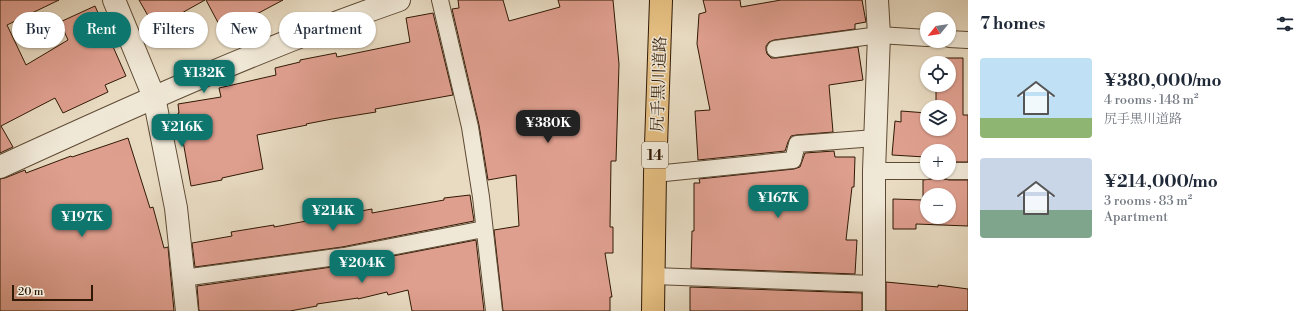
<!DOCTYPE html>
<html lang="en">
<head>
<meta charset="utf-8">
<style>
	:root { --surface:#fff; --page:#f2f2f3; --text:#1f2937; --muted:#747a83; --accent:#0f766e }
	body { margin:0; font-family:"Libre Bodoni","Noto Serif JP",serif; background:var(--page); color:var(--text); height:100vh; display:flex; flex-direction:column; font-size:15px; white-space:nowrap }
	* { box-sizing:border-box; margin:0 }
	p { font-size:13px; color:var(--muted) }
	.icon { flex:none; width:22px; height:22px; fill:none; stroke:currentColor; stroke-width:2; stroke-linecap:round; stroke-linejoin:round }
	.map { position:relative; flex:1; overflow:hidden }
	.side { display:flex; flex-direction:column; background:var(--surface); width:340px }
	.side>* { flex:none }
	.hud { position:absolute; left:12px; top:12px; width:380px; height:36px; display:flex; gap:8px }
	.needle { width:26px; rotate:240deg }
	.buttons { position:absolute; left:920px; top:12px; display:grid; gap:8px }
	.buttons a { display:grid; place-items:center; width:36px; height:36px; border-radius:50%; background:var(--surface); box-shadow:0 1px 3px #0004; font-size:20px }
	.scale { position:absolute; left:12px; bottom:10px; width:81px; box-sizing:border-box; padding-left:4px; border:2px solid #301904; border-top:0; font-size:11px; line-height:14px; white-space:nowrap; color:#301904; -webkit-text-stroke:3px #f0e8d7; paint-order:stroke }
	.price { position:absolute; translate:-50% -34px; padding:0 9px; border-radius:8px; background:var(--accent); color:#fff; font-size:13px; line-height:26px; filter:drop-shadow(0 1px 2px #0008) }
	.price::after { content:''; position:absolute; left:50%; top:24px; width:12px; height:9px; margin-left:-6px; background:inherit; clip-path:polygon(0 0,100% 0,50% 100%) }
	.price.selected { background:#222; color:#fff }
	ul { padding:0; list-style:none }
	li { display:flex; align-items:center; gap:12px; height:100px; padding:0 12px }
	li span { display:grid; place-items:center; flex:none; width:112px; height:80px; border-radius:4px; color:#555 }
	li>.icon { margin-inline-start:auto }
	span .icon { width:48px; height:48px; fill:#fffc; stroke-width:1 }
	li b { font-size:17px }
	h2 { display:flex; justify-content:space-between; align-items:center; height:48px; padding:0 12px; font-size:17px }
	.tag { padding:0 14px; border-radius:18px; background:var(--surface); box-shadow:0 1px 3px #0004; font-size:14px; line-height:36px }
	.tag.selected { background:var(--accent); color:#fff }
	main { display:flex; flex:1; min-height:0 }
	.map>svg:first-child { display:block }
	.building { fill:#df9f8f; stroke:#301904; fill-rule:evenodd }
	.lines { fill:none; stroke-linecap:round; stroke-linejoin:round }
	.service-casing { stroke:#5e4a34; stroke-width:18 }
	.minor-casing { stroke:#5e4a34; stroke-width:24 }
	.primary-casing { stroke:#301904; stroke-width:24 }
	.service { stroke:#f0e8d7; stroke-width:16 }
	.minor { stroke:#f0e8d7; stroke-width:22 }
	.primary { stroke:#e4be81; stroke-width:22 }
	.labels { text-anchor:middle; stroke-width:3; stroke-linejoin:round; paint-order:stroke }
	.shield { fill:#f0e8d7; stroke:#6a5743; stroke-width:1 }
	.shield-label { font-size:15px; font-weight:bold; fill:#301904 }
	.street-label { font-size:16px; fill:#301904; stroke:#f0e8d7 }
</style>
</head>
<body>
<main>
<div class="map">
<svg width="968" height="311" viewBox="0 0 968 311">
	<rect width="100%" height="100%" fill="#e8dbc2"/>
	<filter id="stains"><feTurbulence type="fractalNoise" baseFrequency=".005" numOctaves="4"/><feColorMatrix values="0 0 0 0 .2 0 0 0 0 .09 0 0 0 0 .02 0 0 0 .5 -.17"/></filter>
	<radialGradient id="worn" r=".72"><stop offset=".6" stop-color="#630" stop-opacity="0"/><stop offset="1" stop-color="#630" stop-opacity=".3"/></radialGradient>
	<g class="building">
		<path d="M0,0h59l-52,25 19,40 42,-25 -8,-18 35,-16 31,70 -21,9 3,7 -45,21 -8,-15 -54,28 12,21 -13,6z"/>
		<path d="M139,0h66l-50,28z"/>
		<path d="M206,0h77l-60,32z"/>
		<path d="M458,0h45l6,21 51,-14 -2,-7h55l6,64 -3,97h-5l-1,66h3v26h-8l7,44h-2v14h-107l-9,-81 25,-4 -3,-51 -28,5 -9,-55 -27,-116 7,-1z"/>
		<path d="M703,0h37l1,7 40,-7h81l4,22 -11,2v5l-81,11 -5,2 -3,4v4l1,4 4,4h5l82,-11 5,33 -34,5 4,47 -37,3 -5,1 -3,6 -3,9 -87,9 -3,-49 15,-1 -13,-66 2,-30 7,-2z"/>
		<path d="M433,13l20,82 -78,14 1,3 -44,7 -26,5 1,1 -50,10 6,34 -41,9v2l-31,6 -13,-73h1l-1,-9 43,-7 -2,-9 57,-13 -1,-7 25,-6v-2l36,-7 1,4 73,-15 -4,-24z"/>
		<path d="M935,58h28v57h5v47h-19v-11h-22v11h-3l1,-5 -33,-2 3,-34 6,1v-11l26,2v16h22v-22h-13v-22h13v-22h-14z"/>
		<path d="M128,138l22,70 3,-1 11,41 4,-1 6,64h-174v-132l5,-1 20,-8 1,3 45,-17 1,1z"/>
		<path d="M834,151l1,6h20l-1,30h-2l-6,53h11l-2,34 -164,-6 1,-37h2v-48h6l-1,-4 95,-10 6,-2 5,-14z"/>
		<path d="M936,173h4l4,6 5,1h19v46l-52,-2v5h-23v-30l30,1v-20l9,-1zM927,195h22v22h-22z"/>
		<path d="M470,195l4,26 -132,26 -147,20 -3,-24 40,-7 -1,-4 43,-7v2l98,-18v4l72,-13v-2z"/>
		<path d="M476,240l8,71h-72l-4,-21 -20,5 -1,-3 -29,7v-1l-41,6v2l-27,5h-91l-2,-25 149,-21z"/>
		<path d="M886,282l52,5v-2l30,4v22h-82z"/>
		<path d="M690,287l172,6v18h-172z"/>
	</g>
	<g class="lines">
		<g class="service-casing">
			<g id="service">
				<path d="M440,0l30,127 11,70 13,114"/>
				<path d="M949,39l18,1"/>
				<path d="M775,49l104,-14 48,3"/>
				<path d="M874,171h53"/>
				<path d="M949,171h19"/>
				<path d="M655,174l138,-14 4,-16 78,-6"/>
				<path d="M653,276l221,8"/>
				<path d="M183,278l161,-22 140,-27"/>
			</g>
		</g>
		<g class="minor-casing">
			<g id="minor">
				<path d="M114,0l40,97 22,111 11,103"/>
				<path d="M0,167c131,-60 263,-120 399,-167"/>
				<path d="M874,311v-140l5,-136 -2,-35"/>
			</g>
		</g>
		<g class="primary-casing">
			<path id="primary" d="M653,311l2,-137 6,-174"/>
		</g>
		<use href="#service" class="service"/>
		<use href="#minor" class="minor"/>
		<use href="#primary" class="primary"/>
	</g>
	<g class="labels">
		<rect class="shield" x="642" y="142" width="26" height="26" rx="3"/>
		<g class="shield-label">
			<text x="655" y="160">14</text>
		</g>
		<g class="street-label">
			<text transform="translate(658 84) rotate(-88)" y="6">尻手黒川道路</text>
		</g>
	</g>
	<rect width="100%" height="100%" filter="url(#stains)"/>
	<rect width="100%" height="100%" fill="url(#worn)"/>
</svg>
<div class="buttons">
<a><svg class="needle" viewBox="-14 -14 28 28"><path d="M0-13l5 13h-10z" fill="#e53935"/><path d="M0 13l5-13h-10z" fill="#747a83"/></svg></a>
<a><svg class="icon" aria-label="locate" viewBox="0 0 24 24"><circle cx="12" cy="12" r="6"/><path d="M12 2v4M12 18v4M2 12h4M18 12h4"/></svg></a>
<a><svg class="icon" aria-label="layers" viewBox="0 0 24 24"><path d="M12 4l9 5-9 5-9-5zM3 14l9 5 9-5"/></svg></a>
<a>+</a>
<a>−</a>
</div>
<div class="scale">20 m</div>
<b class="price" style="left:204px;top:94px">¥132K</b>
<b class="price selected" style="left:548px;top:144px">¥380K</b>
<b class="price" style="left:182px;top:148px">¥216K</b>
<b class="price" style="left:778px;top:219px">¥167K</b>
<b class="price" style="left:333px;top:232px">¥214K</b>
<b class="price" style="left:82px;top:238px">¥197K</b>
<b class="price" style="left:362px;top:284px">¥204K</b>
<div class="hud">
<a class="tag">Buy</a>
<a class="tag selected">Rent</a>
<a class="tag">Filters</a>
<a class="tag">New</a>
<a class="tag">Apartment</a>
</div>
</div>
<section class="side">
<h2>7 homes<svg class="icon" aria-label="filters" viewBox="0 0 24 24"><path d="M4 7h16M4 17h16"/><circle cx="9" cy="7" r="2"/><circle cx="15" cy="17" r="2"/></svg></h2>
<ul>
<li><span style="background:linear-gradient(#bfe0f5 75%,#8fb573 0)"><svg class="icon" aria-label="home" viewBox="0 0 24 24"><path d="M3 11l9-7 9 7M6 9v11h12V9"/></svg></span><div><b>¥380,000/mo</b><p>4 rooms · 148 m²</p><p>尻手黒川道路</p></div></li>
<li><span style="background:linear-gradient(#c9d6e8 65%,#7fa58c 0)"><svg class="icon" aria-label="home" viewBox="0 0 24 24"><path d="M3 11l9-7 9 7M6 9v11h12V9"/></svg></span><div><b>¥214,000/mo</b><p>3 rooms · 83 m²</p><p>Apartment</p></div></li>
</ul>
</section>
</main>
</body>
</html>
